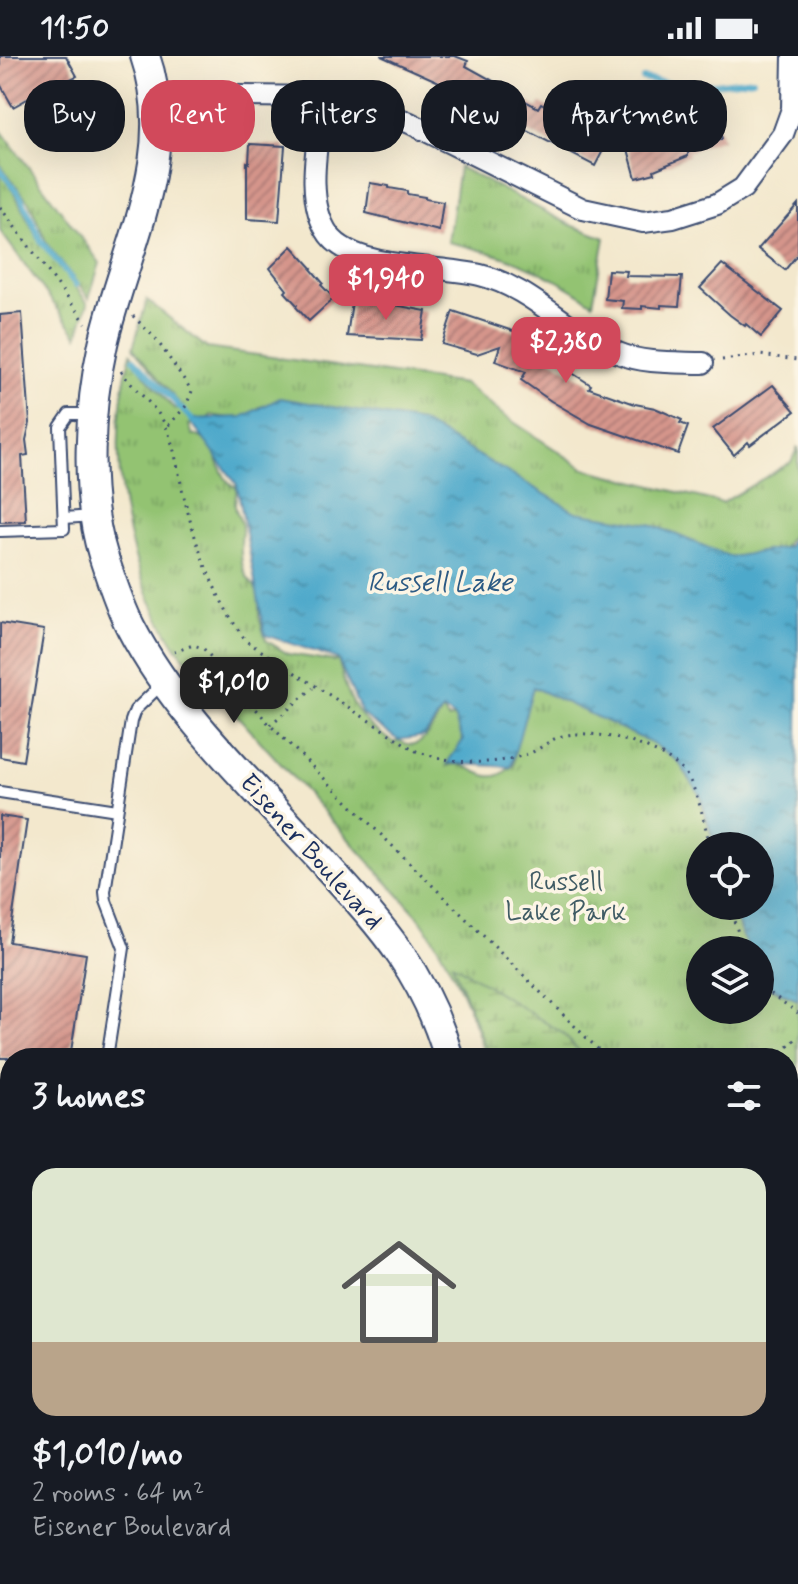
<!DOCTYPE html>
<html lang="en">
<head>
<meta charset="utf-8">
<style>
	:root { --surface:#171b24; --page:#242831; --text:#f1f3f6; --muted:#9ea1a6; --line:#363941; --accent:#d1495b }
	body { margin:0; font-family:Mynerve,sans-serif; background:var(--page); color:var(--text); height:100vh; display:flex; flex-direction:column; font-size:30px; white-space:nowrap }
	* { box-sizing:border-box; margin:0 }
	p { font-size:26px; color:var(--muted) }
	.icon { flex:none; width:44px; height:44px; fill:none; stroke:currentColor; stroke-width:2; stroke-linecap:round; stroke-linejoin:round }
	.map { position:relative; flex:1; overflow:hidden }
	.drawer { position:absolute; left:0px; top:992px; width:798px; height:536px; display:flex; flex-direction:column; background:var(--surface); border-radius:32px 32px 0 0; box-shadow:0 8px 32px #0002 }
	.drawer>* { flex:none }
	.guide { position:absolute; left:24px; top:24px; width:750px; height:72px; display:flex; gap:16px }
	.fabs { position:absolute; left:686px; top:776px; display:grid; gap:16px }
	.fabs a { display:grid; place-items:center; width:88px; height:88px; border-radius:50%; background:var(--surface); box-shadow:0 8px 32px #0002; font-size:40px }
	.price { position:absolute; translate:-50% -68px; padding:0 18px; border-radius:16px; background:var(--accent); color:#fff; font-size:26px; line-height:52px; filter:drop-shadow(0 2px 4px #0008) }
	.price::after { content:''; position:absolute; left:50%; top:48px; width:24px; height:18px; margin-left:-12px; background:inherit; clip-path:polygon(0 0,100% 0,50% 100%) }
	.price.active { background:#222; color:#fff }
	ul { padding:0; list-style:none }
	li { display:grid; align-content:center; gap:16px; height:424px; padding:0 32px }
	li+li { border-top:2px solid var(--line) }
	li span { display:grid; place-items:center; height:248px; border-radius:24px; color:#555 }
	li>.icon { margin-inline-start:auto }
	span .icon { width:144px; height:144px; fill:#fffc; stroke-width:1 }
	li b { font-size:34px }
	h2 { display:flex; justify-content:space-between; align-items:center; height:96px; padding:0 32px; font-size:34px }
	.chip { padding:0 28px; border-radius:32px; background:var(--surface); box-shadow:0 8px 32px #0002; font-size:28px; line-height:72px }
	.chip.active { background:var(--accent); color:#fff }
	.status { display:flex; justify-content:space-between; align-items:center; height:56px; padding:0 40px; background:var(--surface); direction:ltr }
	.status svg { height:22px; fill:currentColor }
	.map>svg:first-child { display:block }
	.grass { fill:url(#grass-tufts); stroke:#577968; stroke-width:2 }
	.wetland { fill:url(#wetland-marsh); stroke:#577968; stroke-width:2 }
	.water { fill:url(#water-ripples); stroke:#346c94; stroke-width:2 }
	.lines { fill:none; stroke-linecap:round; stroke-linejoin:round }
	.stream { stroke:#4da9cb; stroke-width:6 }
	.building { fill:url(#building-hatch) }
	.lane-casing { stroke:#3b4b6f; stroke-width:14 }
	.street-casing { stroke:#3b4b6f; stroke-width:24 }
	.secondary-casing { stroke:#3b4b6f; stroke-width:32 }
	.path { stroke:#3b4b6f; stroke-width:3; stroke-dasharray:2 6; stroke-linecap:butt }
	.lane { stroke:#fff; stroke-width:10 }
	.street { stroke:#fff; stroke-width:20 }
	.secondary { stroke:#fff; stroke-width:28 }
	.labels { text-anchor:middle; stroke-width:7; stroke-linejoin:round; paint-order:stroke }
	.street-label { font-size:26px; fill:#1b2f5e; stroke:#fcf5e5 }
	.park-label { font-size:26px; fill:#3f5b64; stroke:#fcf5e5 }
	.water-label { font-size:28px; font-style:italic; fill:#2c5a84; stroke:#fcf5e5 }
</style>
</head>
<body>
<div class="status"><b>11:50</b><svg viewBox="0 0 49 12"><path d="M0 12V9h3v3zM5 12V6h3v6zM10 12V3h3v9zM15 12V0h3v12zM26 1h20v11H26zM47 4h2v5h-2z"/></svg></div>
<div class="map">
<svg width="798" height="1528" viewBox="0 0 798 1528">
	<defs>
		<pattern id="grass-tufts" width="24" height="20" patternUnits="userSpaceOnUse" patternTransform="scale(2)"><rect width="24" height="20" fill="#93c372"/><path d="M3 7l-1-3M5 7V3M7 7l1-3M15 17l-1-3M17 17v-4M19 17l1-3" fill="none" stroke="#779f61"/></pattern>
		<pattern id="wetland-marsh" width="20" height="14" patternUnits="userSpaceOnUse" patternTransform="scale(2)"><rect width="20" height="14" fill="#93c372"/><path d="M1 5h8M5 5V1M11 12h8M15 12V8" fill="none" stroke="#779f61"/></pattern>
		<pattern id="water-ripples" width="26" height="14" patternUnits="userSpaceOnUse" patternTransform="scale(2)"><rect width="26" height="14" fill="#4da9cb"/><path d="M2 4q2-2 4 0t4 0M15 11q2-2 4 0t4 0" fill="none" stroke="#3f8aa8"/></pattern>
		<pattern id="building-hatch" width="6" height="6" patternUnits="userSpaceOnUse" patternTransform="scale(2)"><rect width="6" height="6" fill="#d5958b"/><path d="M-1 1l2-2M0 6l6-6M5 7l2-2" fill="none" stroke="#ac7a75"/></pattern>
	</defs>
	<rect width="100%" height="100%" fill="#fcf5e5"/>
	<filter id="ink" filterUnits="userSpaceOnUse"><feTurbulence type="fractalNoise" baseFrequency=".0125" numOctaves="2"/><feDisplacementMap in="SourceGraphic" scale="16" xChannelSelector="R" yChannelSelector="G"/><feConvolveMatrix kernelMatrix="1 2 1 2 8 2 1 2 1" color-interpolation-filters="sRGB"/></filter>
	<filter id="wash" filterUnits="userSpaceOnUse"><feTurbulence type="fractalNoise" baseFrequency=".006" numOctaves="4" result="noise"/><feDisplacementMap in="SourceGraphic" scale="32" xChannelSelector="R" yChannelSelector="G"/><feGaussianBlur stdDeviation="1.8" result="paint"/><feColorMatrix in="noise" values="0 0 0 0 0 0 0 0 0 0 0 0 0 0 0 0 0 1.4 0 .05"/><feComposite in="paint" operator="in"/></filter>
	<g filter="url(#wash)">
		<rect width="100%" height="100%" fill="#f3e8cd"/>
		<g class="grass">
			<path d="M0,73l100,134 -11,35 -42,-54 -18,-42 -29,-38z"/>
			<path d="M459,111l112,58 34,13 -12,65c-48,-33 -88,-49 -145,-61z"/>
			<path d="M0,116l16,24 22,44 50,63 -10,33 -78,-105z"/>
			<path d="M147,244l60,48 257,36 39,31 82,54 137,34 69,-41 7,-15v81l-13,16 2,3 -45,13 -173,-47 -96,-61 -196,-50 -17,5 -18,13 -31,-5 -5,6 -17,4 4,10c29,5 21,41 42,52l2,-2c0,6 -2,13 -2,20 0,8 8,16 7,25 -2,22 -4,45 17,60v27l7,23 22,14 47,7 3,-2c11,43 18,61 57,84l3,-3c24,15 33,-11 45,-30l5,9 7,-2 8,23 -16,26c18,-8 33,16 52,9 6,-2 12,-9 15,-10l1,-19 18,-59 119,56 26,18 22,34 15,51h-15v60h33l9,30 8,14h-50v60h60v-43l12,22 26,11v584h-168l-14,-10h172v-516h-303c-13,-52 -36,-98 -67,-142l-241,-267c-54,-82 -73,-201 -46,-296 9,15 15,26 27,37 7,7 9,14 18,19l5,-4 -48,-57z"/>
		</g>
		<g class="wetland">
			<path d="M452,907l110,70 24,25h-96z"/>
			<path d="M788,1193l10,7v328h-132l-17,-10h139z"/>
		</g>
		<path class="water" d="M280,342l141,24 155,90 74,12 81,33 56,-10 11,-16v469c-28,-12 -38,-17 -38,-50h-10l-8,-14 -9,-30h27v-60h-45l-15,-51 -22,-34 -26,-18 -119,-56 -22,80 -64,-4 16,-23 -9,-23 -11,-7 -19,26 -26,4 -36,-26 -24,-55 -73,-24 -28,-150 -48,-66 53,-2z"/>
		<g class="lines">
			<g class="stream">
				<path d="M643,23l48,8 62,-8"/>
				<path d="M0,113l21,28 20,44 35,44"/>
				<path d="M134,303l61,64"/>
			</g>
		</g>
		<g id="blocks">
			<g class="building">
				<path d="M0,0h66l11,20 -11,5 3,6 -34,18 -4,-8 -18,10 -13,-23z"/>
				<path d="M381,0h74l13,5 -2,5 29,16 -1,2 44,24 3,-5 67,38 -13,25 -98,-51 -33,-18 2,-3z"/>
				<path d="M713,54l9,29 -34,13v4l-34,14 1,3 -19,5 -8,-29 34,-13 -1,-3 34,-18z"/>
				<path d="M250,88l35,2 -6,75 -32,-2v-57l2,1z"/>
				<path d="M370,127l19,3v2l18,3v3l18,3v2l18,3 -4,29 -73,-18z"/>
				<path d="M798,148v50l-13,16 -27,-21z"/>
				<path d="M292,190l20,22 -1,1 12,14 -2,2 13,13 -25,23 -13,-14 1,-2 -12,-13 2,-2 -17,-22z"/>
				<path d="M722,208l61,47 -22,26 -15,-13 -1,2 -15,-11 -30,-27z"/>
				<path d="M608,214l19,1 -1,5 56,1 -3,29 -18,-1v3l-19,-2v3l-20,-1 1,-7 -18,-2z"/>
				<path d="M352,246l37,2 37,7 -5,29 -74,-4z"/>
				<path d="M453,255l75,25 -6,5 69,44 -2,3 46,16 20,4 27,12 -2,3 8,3 -10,28 -87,-30 -40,-23 -30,-21 5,-8 -31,-11 5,-15 -23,8 -35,-10z"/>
				<path d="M22,257l8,110 -4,17 2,15 -6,1 4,65 -26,1v-207z"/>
				<path d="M773,329l22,26 -45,34 -2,-3 -14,13 -21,-26z"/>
				<path d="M0,567l44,7 -21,131 -23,-4z"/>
				<path d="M0,760l27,4 -18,122 77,12 -16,104h-70z"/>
			</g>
		</g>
	</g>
	<g filter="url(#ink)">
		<use href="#blocks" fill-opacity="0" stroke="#3b4b6f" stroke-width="2"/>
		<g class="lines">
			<g class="lane-casing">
				<g id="lane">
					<path d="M64,462l30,-2"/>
					<path d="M0,475l64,-2 -4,-102 9,-13h22"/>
					<path d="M0,736l117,18"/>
					<path d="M107,1002l17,-110 -18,-47 -1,-9 26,-171 4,-11 28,-27"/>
					<path d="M0,1400l10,-7"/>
					<path d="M531,1528l1,-10"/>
				</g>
			</g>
			<g class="street-casing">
				<g id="street">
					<path d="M155,39l168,2 49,11 38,15 173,86 60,13 30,-4 44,-14 26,-16 40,-54 9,-25 1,-53"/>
					<path d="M323,41c-4,41 -20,102 6,138 26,35 110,30 151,40 53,13 89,59 138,78 26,11 57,9 85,10"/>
				</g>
			</g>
			<g class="secondary-casing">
				<g id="secondary">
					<path d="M145,0c35,99 -21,194 -42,288 -14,62 -19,150 0,211 8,24 16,50 28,73 45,87 127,162 192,234 59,65 101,109 126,196"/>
					<path d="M589,1518l15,10"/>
					<path d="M275,1528l4,-10"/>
				</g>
			</g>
			<g class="path">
				<path d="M0,151l86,116"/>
				<path d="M133,260l23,23 36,52 -6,15 -19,21"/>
				<path d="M722,304l37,-5 39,5"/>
				<path d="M121,315c13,20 37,35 46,58 9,22 12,49 18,72 12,49 31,99 61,140l170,110c36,13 78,16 114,2 11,-4 21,-15 33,-17 33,-9 104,11 124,40 13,20 17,47 23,70"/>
				<path d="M174,596l19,-7 10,3 67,77 337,333"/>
				<path d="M270,669l43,-37"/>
				<path d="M729,850l15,44"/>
				<path d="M760,926l7,9 31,22"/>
				<path d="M767,1002l19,-9 12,-12"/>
				<path d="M788,1174l10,9"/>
			</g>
			<use href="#lane" class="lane"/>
			<use href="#street" class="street"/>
			<use href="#secondary" class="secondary"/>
		</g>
	</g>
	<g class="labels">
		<g class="street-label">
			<text transform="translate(312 795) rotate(48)" y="9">Eisener Boulevard</text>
		</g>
		<g class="park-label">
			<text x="566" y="834">Russell<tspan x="566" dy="30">Lake Park</tspan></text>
		</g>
		<g class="water-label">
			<text x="440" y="535">Russell Lake</text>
		</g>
	</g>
</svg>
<div class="fabs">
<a><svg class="icon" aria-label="locate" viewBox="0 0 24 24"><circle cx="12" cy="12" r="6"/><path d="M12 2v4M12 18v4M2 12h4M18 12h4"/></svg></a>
<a><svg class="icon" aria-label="layers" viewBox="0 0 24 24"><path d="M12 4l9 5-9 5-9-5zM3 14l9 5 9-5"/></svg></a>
</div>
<b class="price" style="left:386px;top:266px">$1,940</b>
<b class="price" style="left:566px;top:329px">$2,380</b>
<b class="price active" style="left:234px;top:669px">$1,010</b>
<div class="guide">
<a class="chip">Buy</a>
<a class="chip active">Rent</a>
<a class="chip">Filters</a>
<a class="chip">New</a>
<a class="chip">Apartment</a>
</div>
<section class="drawer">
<h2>3 homes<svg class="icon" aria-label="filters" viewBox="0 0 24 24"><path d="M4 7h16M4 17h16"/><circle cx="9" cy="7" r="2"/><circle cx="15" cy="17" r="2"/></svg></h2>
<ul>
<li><span style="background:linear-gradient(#dfe7d0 70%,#b9a48a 0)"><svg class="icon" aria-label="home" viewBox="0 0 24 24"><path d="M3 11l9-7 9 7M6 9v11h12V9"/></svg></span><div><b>$1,010/mo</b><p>2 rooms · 64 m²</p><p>Eisener Boulevard</p></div></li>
</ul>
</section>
</div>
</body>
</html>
